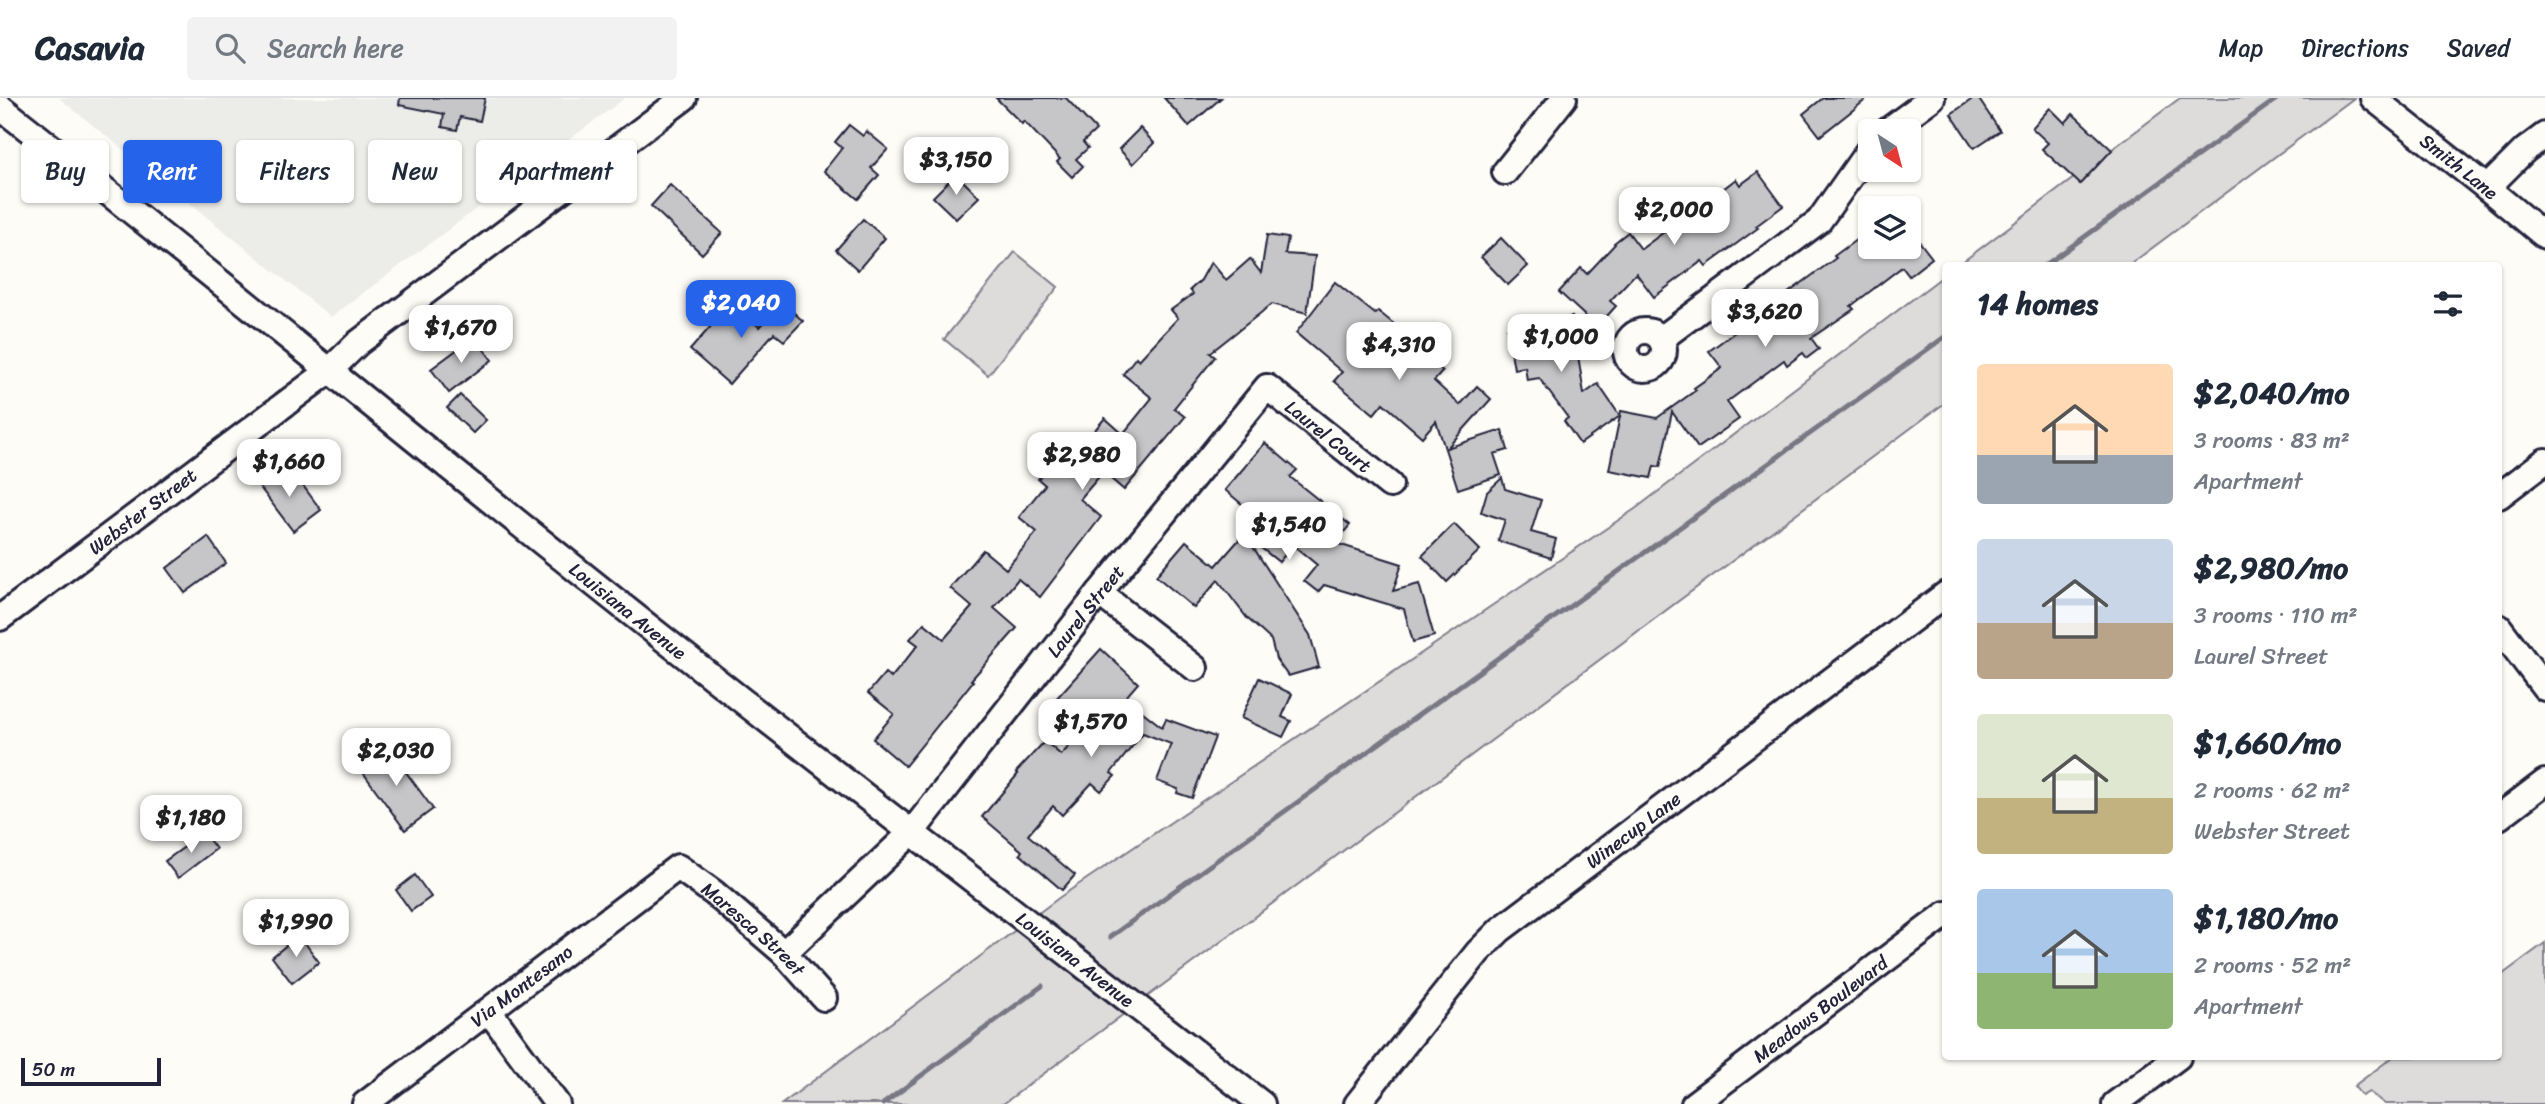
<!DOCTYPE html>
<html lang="en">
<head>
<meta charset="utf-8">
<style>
	:root { --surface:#fff; --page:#f2f2f3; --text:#1f2937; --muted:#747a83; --line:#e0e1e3; --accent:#2563eb }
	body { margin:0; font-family:Sriracha,sans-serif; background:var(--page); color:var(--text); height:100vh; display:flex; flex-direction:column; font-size:26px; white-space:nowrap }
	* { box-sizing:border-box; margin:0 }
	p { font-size:23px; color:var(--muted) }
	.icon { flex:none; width:38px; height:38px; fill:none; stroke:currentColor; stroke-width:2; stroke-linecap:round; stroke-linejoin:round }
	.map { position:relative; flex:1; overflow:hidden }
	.drawer { position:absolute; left:1942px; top:164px; width:560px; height:798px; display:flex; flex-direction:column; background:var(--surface); border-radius:7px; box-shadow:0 2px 5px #0004 }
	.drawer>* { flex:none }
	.guide { position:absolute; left:21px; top:42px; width:665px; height:63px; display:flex; gap:14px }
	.needle { width:46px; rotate:144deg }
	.tools { position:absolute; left:1858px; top:21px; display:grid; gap:14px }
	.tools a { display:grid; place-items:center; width:63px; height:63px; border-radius:7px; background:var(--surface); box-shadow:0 2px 5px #0004; font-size:35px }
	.scale { position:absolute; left:21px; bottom:18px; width:140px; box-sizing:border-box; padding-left:7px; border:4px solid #22223b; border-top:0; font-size:19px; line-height:24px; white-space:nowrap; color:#22223b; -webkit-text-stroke:5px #fdfcf7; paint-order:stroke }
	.price { position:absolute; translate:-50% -60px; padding:0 16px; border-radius:14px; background:#fff; color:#222; font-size:23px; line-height:46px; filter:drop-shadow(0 2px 4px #0008) }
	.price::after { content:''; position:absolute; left:50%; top:42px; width:21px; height:16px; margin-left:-10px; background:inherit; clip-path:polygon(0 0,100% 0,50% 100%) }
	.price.active { background:var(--accent); color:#fff }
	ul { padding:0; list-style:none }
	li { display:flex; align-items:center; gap:21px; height:175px; padding:0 35px }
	li span { display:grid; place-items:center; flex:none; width:196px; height:140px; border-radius:7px; color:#555 }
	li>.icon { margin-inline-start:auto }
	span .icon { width:84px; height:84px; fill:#fffc; stroke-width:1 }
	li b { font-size:30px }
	h2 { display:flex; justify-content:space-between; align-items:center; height:84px; padding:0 35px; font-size:30px }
	.chip { padding:0 24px; border-radius:7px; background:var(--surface); box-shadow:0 2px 5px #0004; font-size:24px; line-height:63px }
	.chip.active { background:var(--accent); color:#fff }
	header { display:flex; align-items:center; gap:42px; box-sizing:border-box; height:98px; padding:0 35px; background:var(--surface); border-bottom:2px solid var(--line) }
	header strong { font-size:33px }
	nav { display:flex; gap:38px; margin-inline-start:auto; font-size:24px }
	.search { width:490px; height:63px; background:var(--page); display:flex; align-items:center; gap:18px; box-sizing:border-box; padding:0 24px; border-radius:7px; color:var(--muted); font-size:26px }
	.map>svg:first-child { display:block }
	.built { fill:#ecece9 }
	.green { fill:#dddcdb; stroke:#807f8b; stroke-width:2 }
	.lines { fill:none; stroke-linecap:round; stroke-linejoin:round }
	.stream { stroke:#787885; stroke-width:5 }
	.building { fill:#c6c6c8; stroke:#22223b; stroke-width:2 }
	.minor-casing { stroke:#22223b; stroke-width:30 }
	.minor { stroke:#fdfcf7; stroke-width:24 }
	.labels { text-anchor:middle; stroke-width:5; stroke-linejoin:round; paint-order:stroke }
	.street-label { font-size:19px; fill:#22223b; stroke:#fdfcf7 }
</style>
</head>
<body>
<header>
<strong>Casavia</strong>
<div class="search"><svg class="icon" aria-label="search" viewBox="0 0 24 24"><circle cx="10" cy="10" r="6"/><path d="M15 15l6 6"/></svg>Search here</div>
<nav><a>Map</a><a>Directions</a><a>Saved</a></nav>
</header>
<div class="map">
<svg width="2545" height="1006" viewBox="0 0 2545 1006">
	<rect width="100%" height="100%" fill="#fdfcf7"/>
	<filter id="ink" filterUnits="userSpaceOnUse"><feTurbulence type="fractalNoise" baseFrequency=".0143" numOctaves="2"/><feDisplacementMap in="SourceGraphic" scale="14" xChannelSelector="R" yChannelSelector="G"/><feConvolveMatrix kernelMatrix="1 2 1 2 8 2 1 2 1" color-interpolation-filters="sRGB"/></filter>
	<g filter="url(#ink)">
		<path class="built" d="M59,0h566l-294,219z"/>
		<g class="green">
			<path d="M2180,0h174l-226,168h-171z"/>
			<path d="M1015,154l43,35 -70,88 -44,-36z"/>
			<path d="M1946,176v128l-943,702h-221l278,-207 575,-388z"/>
			<path d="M2545,845v161h-160l-16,-12 -7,4 -8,-10 39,-29h106v-80z"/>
		</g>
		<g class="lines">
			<g class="stream">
				<path d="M2044,168l234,-168"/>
				<path d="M1110,839l836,-601"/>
				<path d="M883,1006l159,-118"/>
			</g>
		</g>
		<g class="building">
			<path d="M400,0h85l-5,23 -20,-4 -3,13 -15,-3 2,-13 -45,-9z"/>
			<path d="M996,0h70l30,32 -13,12 5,6 -12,11 7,7 -11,11 -15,-15 3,-3 -36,-38 -2,3z"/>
			<path d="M1164,0h57l-32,28z"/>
			<path d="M1823,0h45l-48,38 -17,-22z"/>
			<path d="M1974,0h4l22,33 -26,17 -23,-34z"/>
			<path d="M2050,10l15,15 8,-9 39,36 -32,34 -38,-35 6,-6 -16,-15z"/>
			<path d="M849,27l14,11 3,-5 22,18 -17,19 8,7 -21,24 -34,-28 18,-23 -7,-6z"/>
			<path d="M1140,30l14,15 -21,21 -14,-15z"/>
			<path d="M1758,74l25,34 -27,20 2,2 -52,38 -4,-5 -48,36 -18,-24 -26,28 6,5 -19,21 -38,-35 22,-24 6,6 28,-30 -1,-1 14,-11 13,17 27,-20 -3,-4 24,-18 4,5 43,-33 4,6z"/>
			<path d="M956,76l23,23 -23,22 -23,-22z"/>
			<path d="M670,87l52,48 -20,21 -51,-48z"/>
			<path d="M863,121l22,19 -27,32 -22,-20z"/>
			<path d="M1909,130l23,30 -23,18 -7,-9 -51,39 3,3 -43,29 8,11 -12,9 -4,-5 -16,12 -3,-5 -57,42 12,17 -41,29 -26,-36 -12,55 -6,-1 -3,12 -42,-8 12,-59 36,7 39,-28 -2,-2 28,-20 -13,-17 127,-93 -2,-2 37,-27v18h38z"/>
			<path d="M1267,137l21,3 -3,16 30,2 -8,57 -35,-9 -62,49 5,4 -41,51 11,9 -61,73 -21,-18 -23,27 21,18 -61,80 -22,-18 -24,29 23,20 -46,52 2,1 -68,85 -32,-27 21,-25 -26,-21 17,-20 6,5 27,-33 -8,-6 14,-16 20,16 28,-32 -22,-19 33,-38 23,19 31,-37 -18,-15 26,-32 -7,-6 31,-36 9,7 27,-32 18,16 29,-36 -29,-24 13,-17 3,3 39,-42 -7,-8 22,-16 -3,-4 11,-10 10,-18 15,18 24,-21 11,14z"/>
			<path d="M1501,140l27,28 -20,19 -27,-28z"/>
			<path d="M1335,184l40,32 3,-3 16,13 -10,11 38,31 6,-7 15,12 -9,10 26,24 17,-19 14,13 -44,49 55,-18 6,20 -14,4 7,21 -43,14 -22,-68 -14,16 -39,-34 -9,11 -40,-33 8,-9 -46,-39z"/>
			<path d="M782,204l21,19 -19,20 -10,-8 -45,51 -39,-34 36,-41 11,9 6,-6 16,15z"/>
			<path d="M1572,219l12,77 14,-10 22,32 -40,28 -16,-23 4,-3 -29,-40 -12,2 -2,-13 -11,2 -7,-40z"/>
			<path d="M474,239l18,23 -43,33 -18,-24z"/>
			<path d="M460,297l26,25 -13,13 -26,-25z"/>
			<path d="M1265,345l32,27 -7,7 60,48 -15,18 67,21 -9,27 26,-7 15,52 -21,6 -9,-33 -80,-24 -6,7 -14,-11 13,-16 -24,-20 -14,17 -33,-26 64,99 9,32 -31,9 -12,-17 -5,-19 -24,-22 -29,-38 -24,28 -38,-32 30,-35 30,25 28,-32 13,-17 -32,-27z"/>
			<path d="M270,372l11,15 14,-10 26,35 -28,21 -38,-50z"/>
			<path d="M1502,380l3,11 36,11 -10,32 25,7 -5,19 -53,-17 7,-21 -24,-8 6,-20z"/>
			<path d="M1454,426l26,26 -33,32 -25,-26z"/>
			<path d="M208,439l18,26 -41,30 -18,-25z"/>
			<path d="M1101,551l37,34 -13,15 37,29 4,-8 49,18 -23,61 -15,-5 1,-4 -21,-8 14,-37 -28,-11 -32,40 4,3 -14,15 -9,-8 -30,32 -9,-9 -25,29 47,40 -13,15 -42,-36 2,-3 -40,-34 36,-43 -2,-2 29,-31 16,14 25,-27 -31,-28z"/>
			<path d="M1259,580l33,16 -10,23 9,4 -8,16 -42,-19z"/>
			<path d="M387,648l46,63 -28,21 -46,-63z"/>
			<path d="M204,735l12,16 -38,29 -13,-17z"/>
			<path d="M415,777l16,22 -20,14 -15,-21z"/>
			<path d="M299,837l20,27 -27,21 -20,-26z"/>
		</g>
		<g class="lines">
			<g class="minor-casing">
				<g id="minor">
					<path id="s1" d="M2373,0l114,90 58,48"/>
					<path id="s2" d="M0,9c225,176 444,359 669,536 196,155 396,307 593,461"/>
					<path d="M1887,33l45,-33"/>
					<path d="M1505,74l59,-74"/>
					<path d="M2487,90l38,-38 20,-15"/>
					<circle cx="1645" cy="252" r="19"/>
					<path d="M1661,241l158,-118 52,-74"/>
					<path d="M2499,398l46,-35"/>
					<path d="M1099,495l96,75"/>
					<path id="s3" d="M0,520l329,-247 29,-28 326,-245"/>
					<path d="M2499,529l46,61"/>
					<path d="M2499,719l46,-35"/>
					<path id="s4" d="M784,855l128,-121 187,-239 168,-206 123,98"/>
					<path d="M489,913l68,93"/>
					<path id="s5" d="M365,1006l313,-237 36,26 70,60 40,45"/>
					<path id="s6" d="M1357,1006l121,-152 22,-22 446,-336"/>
					<path id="s7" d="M1694,1006l252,-190"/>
					<path d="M2115,1006l63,-47"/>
				</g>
			</g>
			<use href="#minor" class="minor"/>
		</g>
	</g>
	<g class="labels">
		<g class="street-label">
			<text dy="7" stroke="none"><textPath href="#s1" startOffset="110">Smith Lane</textPath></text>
			<text dy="7" stroke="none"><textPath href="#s4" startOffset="824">Laurel Court</textPath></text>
			<text dy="7" stroke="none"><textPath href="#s3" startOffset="178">Webster Street</textPath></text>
			<text dy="7" stroke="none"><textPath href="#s2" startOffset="805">Louisiana Avenue</textPath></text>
			<text dy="7" stroke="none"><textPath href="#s4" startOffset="457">Laurel Street</textPath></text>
			<text dy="7" stroke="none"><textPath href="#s6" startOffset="392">Winecup Lane</textPath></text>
			<text dy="7" stroke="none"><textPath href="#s5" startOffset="490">Maresca Street</textPath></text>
			<text dy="7" stroke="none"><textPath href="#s2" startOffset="1372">Louisiana Avenue</textPath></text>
			<text dy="7" stroke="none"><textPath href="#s5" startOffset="196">Via Montesano</textPath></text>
			<text dy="7" stroke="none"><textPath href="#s7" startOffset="158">Meadows Boulevard</textPath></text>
		</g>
	</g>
</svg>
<div class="tools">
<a><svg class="needle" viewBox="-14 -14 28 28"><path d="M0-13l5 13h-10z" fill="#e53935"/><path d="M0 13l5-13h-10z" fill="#747a83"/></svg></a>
<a><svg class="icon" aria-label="layers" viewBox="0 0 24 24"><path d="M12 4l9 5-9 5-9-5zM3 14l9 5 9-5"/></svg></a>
</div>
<div class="scale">50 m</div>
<b class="price" style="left:956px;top:99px">$3,150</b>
<b class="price" style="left:1674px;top:149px">$2,000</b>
<b class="price active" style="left:741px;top:242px">$2,040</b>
<b class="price" style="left:1765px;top:251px">$3,620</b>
<b class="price" style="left:461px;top:267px">$1,670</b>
<b class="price" style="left:1561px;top:276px">$1,000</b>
<b class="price" style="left:1399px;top:284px">$4,310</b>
<b class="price" style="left:1082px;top:394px">$2,980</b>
<b class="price" style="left:289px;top:401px">$1,660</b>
<b class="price" style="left:1289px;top:464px">$1,540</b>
<b class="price" style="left:1091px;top:661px">$1,570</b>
<b class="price" style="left:396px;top:690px">$2,030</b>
<b class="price" style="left:191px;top:757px">$1,180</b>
<b class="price" style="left:296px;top:861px">$1,990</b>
<div class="guide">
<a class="chip">Buy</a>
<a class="chip active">Rent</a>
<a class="chip">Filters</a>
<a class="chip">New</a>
<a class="chip">Apartment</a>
</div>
<section class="drawer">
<h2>14 homes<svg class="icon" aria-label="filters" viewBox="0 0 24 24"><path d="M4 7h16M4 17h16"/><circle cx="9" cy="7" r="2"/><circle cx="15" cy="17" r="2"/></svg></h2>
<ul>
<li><span style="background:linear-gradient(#ffd9b3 65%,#9aa5b1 0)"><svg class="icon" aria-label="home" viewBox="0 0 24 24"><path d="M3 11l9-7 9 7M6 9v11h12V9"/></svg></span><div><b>$2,040/mo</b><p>3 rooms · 83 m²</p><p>Apartment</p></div></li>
<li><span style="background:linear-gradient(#c9d6e8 60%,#b9a48a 0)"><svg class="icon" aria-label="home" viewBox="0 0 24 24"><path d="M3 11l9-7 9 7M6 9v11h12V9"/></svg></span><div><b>$2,980/mo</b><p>3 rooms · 110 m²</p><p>Laurel Street</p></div></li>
<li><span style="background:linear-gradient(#dfe7d0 60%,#c2b280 0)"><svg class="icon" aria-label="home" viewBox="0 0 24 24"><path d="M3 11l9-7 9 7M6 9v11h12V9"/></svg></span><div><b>$1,660/mo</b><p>2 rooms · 62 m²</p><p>Webster Street</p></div></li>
<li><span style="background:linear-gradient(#a9c7e8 60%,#8fb573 0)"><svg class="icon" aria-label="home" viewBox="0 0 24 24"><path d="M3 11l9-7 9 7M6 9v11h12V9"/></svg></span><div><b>$1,180/mo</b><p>2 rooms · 52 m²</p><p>Apartment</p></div></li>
</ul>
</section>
</div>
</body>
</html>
